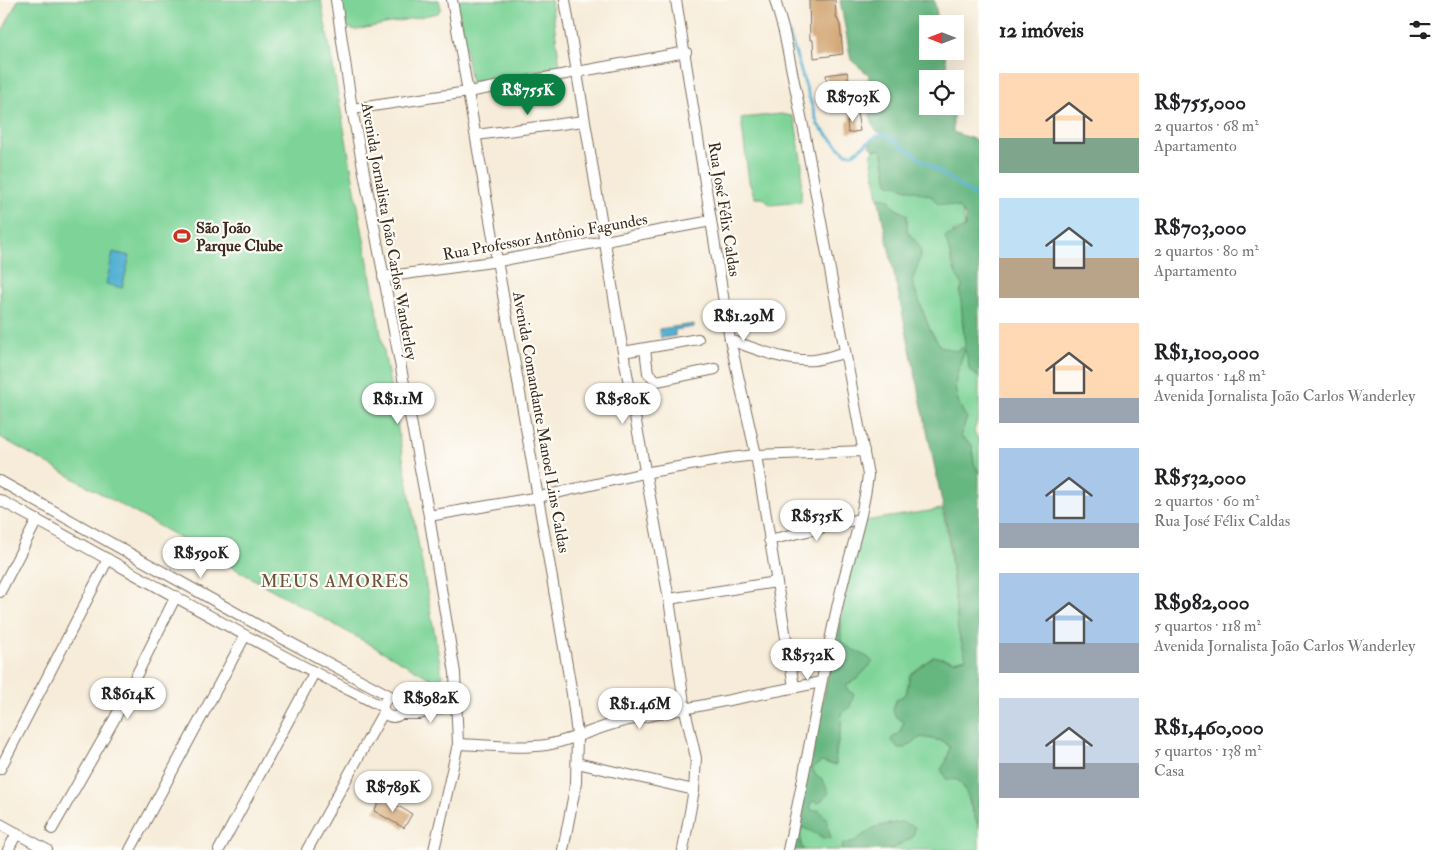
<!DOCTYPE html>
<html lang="pt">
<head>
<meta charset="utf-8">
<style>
	:root { --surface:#fff; --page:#f6f6f6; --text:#202124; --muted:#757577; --accent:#0b8043 }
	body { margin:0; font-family:"IM FELL Double Pica",serif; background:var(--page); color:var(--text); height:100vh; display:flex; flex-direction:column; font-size:19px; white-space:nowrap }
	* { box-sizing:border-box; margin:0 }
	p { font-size:16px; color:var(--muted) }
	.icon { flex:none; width:28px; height:28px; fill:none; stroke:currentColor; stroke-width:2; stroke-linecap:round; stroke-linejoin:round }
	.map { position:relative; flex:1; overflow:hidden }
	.details { display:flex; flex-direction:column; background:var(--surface); width:475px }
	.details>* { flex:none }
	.needle { width:32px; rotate:270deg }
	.tools { position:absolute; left:919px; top:15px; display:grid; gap:10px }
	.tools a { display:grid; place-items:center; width:45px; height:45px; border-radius:0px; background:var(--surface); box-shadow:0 5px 20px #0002; font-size:25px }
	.price { position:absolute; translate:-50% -42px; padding:0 11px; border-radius:18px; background:#fff; color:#222; font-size:16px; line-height:32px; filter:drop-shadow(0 1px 2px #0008) }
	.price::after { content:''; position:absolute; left:50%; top:30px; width:15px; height:11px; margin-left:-8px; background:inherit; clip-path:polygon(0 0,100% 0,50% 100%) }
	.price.on { background:var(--accent); color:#fff }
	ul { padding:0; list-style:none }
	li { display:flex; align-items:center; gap:15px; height:125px; padding:0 20px }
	li span { display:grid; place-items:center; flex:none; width:140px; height:100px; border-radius:0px; color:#555 }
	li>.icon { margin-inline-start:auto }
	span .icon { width:60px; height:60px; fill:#fffc; stroke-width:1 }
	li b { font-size:21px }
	h2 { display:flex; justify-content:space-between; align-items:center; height:60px; padding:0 20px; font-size:21px }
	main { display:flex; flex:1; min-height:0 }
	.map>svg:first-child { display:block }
	.green { fill:#7ed498; stroke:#5c7f5b }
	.forest { fill:#66b680; stroke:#50704f }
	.water { fill:#55b1d3; stroke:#486e78 }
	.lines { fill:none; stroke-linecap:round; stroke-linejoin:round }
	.stream { stroke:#55b1d3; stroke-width:3 }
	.building { fill:#d0a06c }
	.minor-casing { stroke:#7d6e5f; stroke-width:12 }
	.minor { stroke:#fff; stroke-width:10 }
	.labels { text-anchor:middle; stroke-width:4.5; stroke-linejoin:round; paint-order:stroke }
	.street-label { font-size:16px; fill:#3b2a1e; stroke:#fdfcf7 }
	.poi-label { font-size:16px; font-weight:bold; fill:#3b2a1e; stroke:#fdfcf7; text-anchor:start }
	.neighbourhood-label { font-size:18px; letter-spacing:1px; fill:#6f5339; stroke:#fdfcf7 }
</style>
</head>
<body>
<main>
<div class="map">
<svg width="979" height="850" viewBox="0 0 979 850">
	<rect width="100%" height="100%" fill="#fdfcf7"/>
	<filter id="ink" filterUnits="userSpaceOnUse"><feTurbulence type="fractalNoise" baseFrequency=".02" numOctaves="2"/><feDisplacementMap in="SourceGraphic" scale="10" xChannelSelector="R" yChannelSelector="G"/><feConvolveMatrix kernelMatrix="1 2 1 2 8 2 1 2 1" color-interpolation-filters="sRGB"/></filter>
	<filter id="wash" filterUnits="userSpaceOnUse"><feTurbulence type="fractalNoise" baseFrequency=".0096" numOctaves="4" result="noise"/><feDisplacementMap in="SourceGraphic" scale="20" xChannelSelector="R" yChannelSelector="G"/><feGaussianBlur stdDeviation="1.12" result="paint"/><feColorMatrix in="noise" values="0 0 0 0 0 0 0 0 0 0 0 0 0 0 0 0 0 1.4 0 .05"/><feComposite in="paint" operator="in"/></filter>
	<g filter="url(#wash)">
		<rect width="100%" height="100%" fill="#f7ecd9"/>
		<g class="green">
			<path d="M18,0h303l123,686 -444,-249v-401z"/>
			<path d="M340,0h99l2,8 -3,5 -82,17 -7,-2 -7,-10z"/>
			<path d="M457,0h94l9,66 -89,17z"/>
			<path d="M781,114l11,2 3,5 7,44 -1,37 -31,3 -7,-7h-8l-6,-16 -8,-64z"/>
			<path d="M874,150h8l6,33 43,13 17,9h8l6,5 3,18 -11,3c-6,24 -5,34 9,54l-3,7 3,16 -1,14 8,49 9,6v37l-5,18 5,8v34l-5,-11 -2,-18 -12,-9 6,-18c-18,-28 -10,-41 -1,-70l-10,3 -15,-5 -10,-16 -18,-48 9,-27 -1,-8 -13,-16v-16l-14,-8 -4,-8 -11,-2 -7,-42z"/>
			<path d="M942,509c13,49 9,100 24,149l-12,3 -20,-5 -24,19 -4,19 -10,6 8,22 -4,10 5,16 16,-11 22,4 7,6 -4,16 21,27 3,16 9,21v23h-89l23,-13 -12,-15 -26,5 -20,14 -12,3 -2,6h-37l-3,-4 -1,-19 12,3 12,9 3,-15 -1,-6 -14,-7 -2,-6 13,-25 -9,-7 -1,-5 8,-6 15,3c-2,-19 8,-35 5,-52l13,-19 -6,-3 -2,-6 11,-6 16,-17c-11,-11 -20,-9 -32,-21 -1,-41 11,-80 23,-120z"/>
		</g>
		<g class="forest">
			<path d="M840,0h94l5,24h-11v27h16l6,28h-22v27h25v26l26,9v236l-9,-6 -5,-22c-10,28 -16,42 2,69l-7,18 12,9 2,18 5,11v353c-8,-16 -9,-34 -21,-47l-12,-1 -5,-10 5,-7 4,-15 -7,-6 -22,-4 -16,11h-7l-7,-9 9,-7 4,-10 -9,-6 -2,-6 3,-10 10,-6 4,-19 24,-19 20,5 12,-3 -8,-27 -9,-96 -71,-338 11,2 4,8 14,8v16l13,16 1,8 -9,27 18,48 10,16 15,5 10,-4 -5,-55 3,-7 -6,-9 -12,-39 20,-9c4,-22 -11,-22 -27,-24l-7,-8 -43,-13 -6,-33h-8l-5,-5 6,-8 9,-3 -8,-3c-5,-9 -8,-18 -3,-27l-6,-14 2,-15 -18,-15z"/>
			<path d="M840,617l1,24c12,12 21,10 32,21l-16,17 -11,6 2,6 6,3 -4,13 -9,6c3,17 -8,32 -5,52l-15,-3 -8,6 1,5 9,7 6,13 -10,10 -6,-2 -3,4 2,6 7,-1 7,8 5,21c-11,-1 -19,-9 -31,-12l1,19 3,4h-12z"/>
			<path d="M901,822l14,5 -2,10 -23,13h-49l2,-6 12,-3 20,-14z"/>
		</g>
		<g class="water">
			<path d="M113,252l17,4 -8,32 -16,-4z"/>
			<path d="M694,324v3l-19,3v6l-14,2 -2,-9z"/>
		</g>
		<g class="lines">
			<path class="stream" d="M789,33l29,92 27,28 8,1 22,-17 10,-3 94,65"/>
		</g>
		<g id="blocks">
			<g class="building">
				<path d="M809,0h26l1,16 4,9 3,29 -29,4 -1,-18h-3z"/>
				<path d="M847,72l6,27 -12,2 -3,-19 -11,1 -1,-8z"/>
				<path d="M857,112l3,19 -12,2 -1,-12h3l-1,-8z"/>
				<path d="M382,797l30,17 -8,14 -30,-17z"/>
			</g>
		</g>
	</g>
	<g filter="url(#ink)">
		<use href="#blocks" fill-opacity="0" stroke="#7d6e5f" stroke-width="1"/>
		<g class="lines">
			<g class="minor-casing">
				<g id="minor">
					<path d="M336,0l16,109 77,407 26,157 3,71 -24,106"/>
					<path d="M452,0l120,694 5,41 -1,48 -13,67"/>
					<path d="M565,0l58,352 46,247 16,111 11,48 -2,32 -11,60"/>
					<path d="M676,0l54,340 26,115 38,232"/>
					<path d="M775,0l9,32 23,114 61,329c-5,45 -22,89 -31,133 -18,80 -31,162 -49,242"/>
					<path d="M352,109l116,-17 218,-40"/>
					<path d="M476,135l108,-14"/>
					<path d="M383,277l116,-16 212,-40"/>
					<path d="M730,340c27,9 55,22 84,20 10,-1 20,-5 30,-7"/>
					<path d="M645,349l3,24 9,8 58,-12"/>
					<path d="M623,352l75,-13"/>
					<path d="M0,481l263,147 129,69"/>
					<path d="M0,500c128,69 253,143 383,207"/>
					<path d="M429,516l110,-19 105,-24 86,-15 26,-3 108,-4"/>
					<path d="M769,540l90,-21"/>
					<path d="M0,592l37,-72"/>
					<path d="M669,599l107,-17"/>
					<circle cx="393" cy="707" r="10"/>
					<path d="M400,714h19l38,-10"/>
					<path d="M458,744c29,1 60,5 88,1 29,-5 57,-21 88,-26 62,-13 124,-24 187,-37"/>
					<path d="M577,763l117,27"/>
					<path d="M0,769l108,-210"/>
					<path d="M0,824l47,26"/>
					<path d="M52,829l63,-111 61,-122"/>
					<path d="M8,850l9,-17"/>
					<path d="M130,850l115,-214"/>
					<path d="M219,850l95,-177"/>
					<path d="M307,850l77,-139"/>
				</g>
			</g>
			<use href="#minor" class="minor"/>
		</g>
	</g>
	<defs>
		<g id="stadium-bare" transform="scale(1.35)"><path d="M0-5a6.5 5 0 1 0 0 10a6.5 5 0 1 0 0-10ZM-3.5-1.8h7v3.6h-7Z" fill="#c8321e" stroke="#fdfcf7" stroke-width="2.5" paint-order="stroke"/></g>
	</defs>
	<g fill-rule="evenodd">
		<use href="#stadium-bare" x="182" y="236"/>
	</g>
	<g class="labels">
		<g class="street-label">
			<text transform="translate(725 209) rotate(81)" y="6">Rua José Félix Caldas</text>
			<text transform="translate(390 231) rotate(80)" y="6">Avenida Jornalista João Carlos Wanderley</text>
			<text transform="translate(545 236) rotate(-10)" y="6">Rua Professor Antônio Fagundes</text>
			<text transform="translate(542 422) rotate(80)" y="6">Avenida Comandante Manoel Lins Caldas</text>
		</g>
		<g class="poi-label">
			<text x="196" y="233">São João<tspan x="196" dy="18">Parque Clube</tspan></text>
		</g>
		<g class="neighbourhood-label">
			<text x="335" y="587">MEUS AMORES</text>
		</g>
	</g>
</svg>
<div class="tools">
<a><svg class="needle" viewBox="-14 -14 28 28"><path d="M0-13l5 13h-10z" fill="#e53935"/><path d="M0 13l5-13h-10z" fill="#757577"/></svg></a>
<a><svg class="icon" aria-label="locate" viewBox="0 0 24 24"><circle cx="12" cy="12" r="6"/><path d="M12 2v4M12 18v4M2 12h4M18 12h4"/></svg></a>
</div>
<b class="price on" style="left:528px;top:116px">R$755K</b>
<b class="price" style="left:853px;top:123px">R$703K</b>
<b class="price" style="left:744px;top:342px">R$1.29M</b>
<b class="price" style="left:398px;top:425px">R$1.1M</b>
<b class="price" style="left:623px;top:425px">R$580K</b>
<b class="price" style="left:817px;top:542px">R$535K</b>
<b class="price" style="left:201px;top:579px">R$590K</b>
<b class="price" style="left:808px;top:681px">R$532K</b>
<b class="price" style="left:128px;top:720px">R$614K</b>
<b class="price" style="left:431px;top:724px">R$982K</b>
<b class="price" style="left:640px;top:730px">R$1.46M</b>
<b class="price" style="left:393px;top:813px">R$789K</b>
</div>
<section class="details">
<h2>12 imóveis<svg class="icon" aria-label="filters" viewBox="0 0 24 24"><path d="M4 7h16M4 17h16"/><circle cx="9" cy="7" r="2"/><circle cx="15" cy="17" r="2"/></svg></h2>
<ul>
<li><span style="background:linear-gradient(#ffd9b3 65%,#7fa58c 0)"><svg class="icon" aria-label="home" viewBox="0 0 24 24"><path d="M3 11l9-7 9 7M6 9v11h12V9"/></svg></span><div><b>R$755,000</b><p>2 quartos · 68 m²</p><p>Apartamento</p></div></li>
<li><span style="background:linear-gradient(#bfe0f5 60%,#b9a48a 0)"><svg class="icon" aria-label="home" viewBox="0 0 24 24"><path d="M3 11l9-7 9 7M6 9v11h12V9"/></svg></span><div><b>R$703,000</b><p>2 quartos · 80 m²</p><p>Apartamento</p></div></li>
<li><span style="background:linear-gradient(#ffd9b3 75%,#9aa5b1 0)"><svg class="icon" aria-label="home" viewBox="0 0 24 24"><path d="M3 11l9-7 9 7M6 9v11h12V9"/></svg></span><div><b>R$1,100,000</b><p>4 quartos · 148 m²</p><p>Avenida Jornalista João Carlos Wanderley</p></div></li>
<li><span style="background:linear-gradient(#a9c7e8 75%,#9aa5b1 0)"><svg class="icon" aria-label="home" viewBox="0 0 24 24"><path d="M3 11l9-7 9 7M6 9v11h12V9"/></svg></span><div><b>R$532,000</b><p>2 quartos · 60 m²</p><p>Rua José Félix Caldas</p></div></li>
<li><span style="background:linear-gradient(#a9c7e8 70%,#9aa5b1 0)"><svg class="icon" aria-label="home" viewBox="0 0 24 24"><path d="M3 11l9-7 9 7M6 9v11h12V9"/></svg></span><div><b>R$982,000</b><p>5 quartos · 118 m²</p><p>Avenida Jornalista João Carlos Wanderley</p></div></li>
<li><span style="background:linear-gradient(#c9d6e8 65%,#9aa5b1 0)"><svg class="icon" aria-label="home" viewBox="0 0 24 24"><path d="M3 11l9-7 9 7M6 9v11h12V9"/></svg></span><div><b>R$1,460,000</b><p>5 quartos · 138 m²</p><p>Casa</p></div></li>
</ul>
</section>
</main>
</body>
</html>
